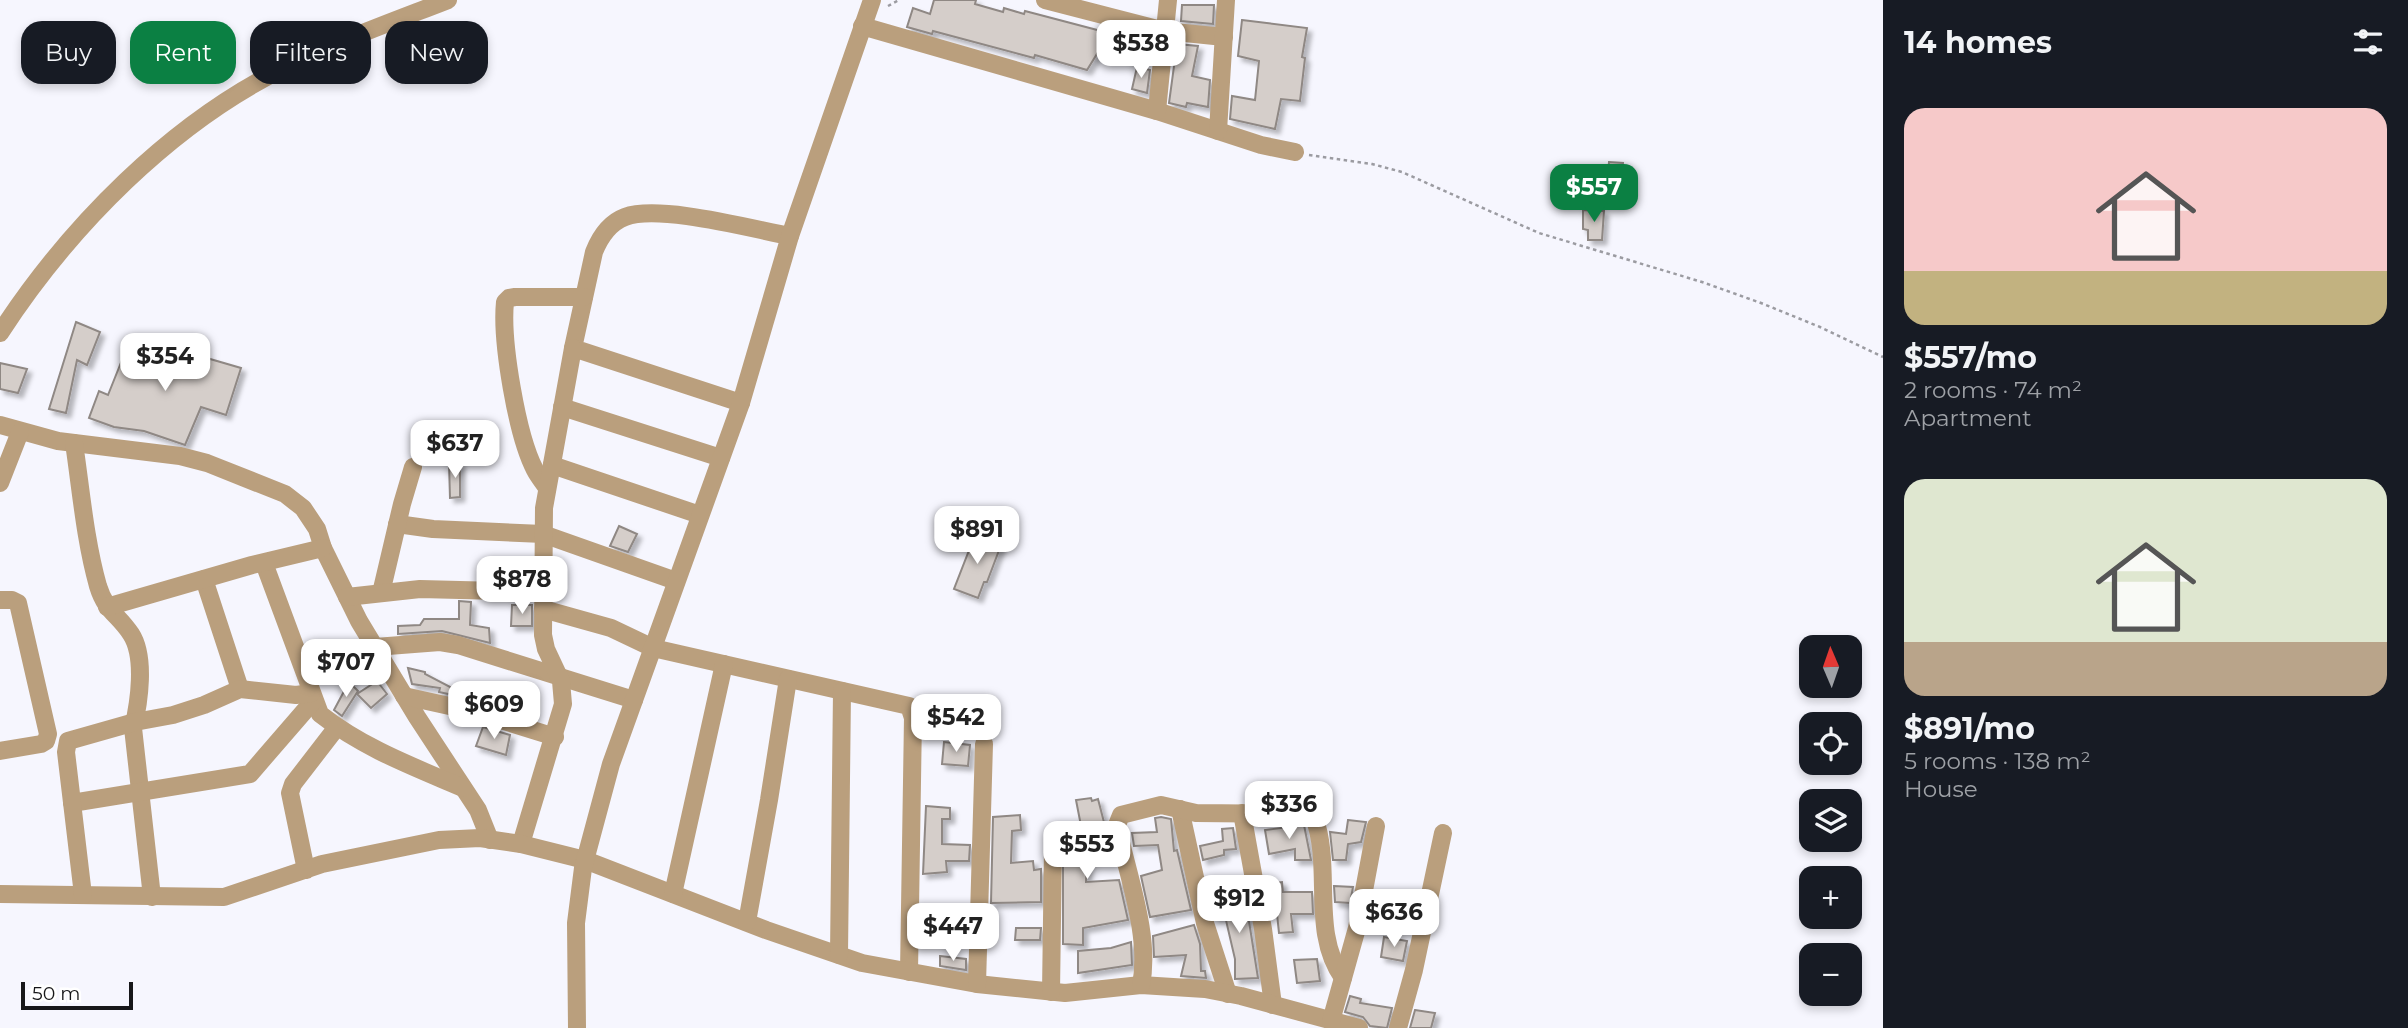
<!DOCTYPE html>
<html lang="en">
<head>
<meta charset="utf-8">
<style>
	:root { --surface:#171b24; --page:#20242c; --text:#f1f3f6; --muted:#9ea1a6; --accent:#0b8043 }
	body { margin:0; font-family:Montserrat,sans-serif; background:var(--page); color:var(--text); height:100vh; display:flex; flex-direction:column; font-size:26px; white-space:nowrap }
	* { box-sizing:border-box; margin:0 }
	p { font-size:23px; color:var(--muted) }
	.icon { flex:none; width:38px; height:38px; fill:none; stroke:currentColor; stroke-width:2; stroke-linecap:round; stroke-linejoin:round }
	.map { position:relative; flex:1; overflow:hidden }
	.panel { display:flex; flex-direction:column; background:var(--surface); width:525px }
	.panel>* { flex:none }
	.top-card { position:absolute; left:21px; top:21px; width:665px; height:63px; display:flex; gap:14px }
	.needle { width:46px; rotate:358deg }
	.controls { position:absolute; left:1799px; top:635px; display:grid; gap:14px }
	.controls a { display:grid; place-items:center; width:63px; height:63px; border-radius:14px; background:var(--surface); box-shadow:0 4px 10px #0003; font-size:35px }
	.scale { position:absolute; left:21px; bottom:18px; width:112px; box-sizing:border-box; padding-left:7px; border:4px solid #17171a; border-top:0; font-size:19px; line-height:24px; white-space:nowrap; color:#17171a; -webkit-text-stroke:5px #fff; paint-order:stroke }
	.price { position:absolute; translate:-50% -60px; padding:0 16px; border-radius:14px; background:#fff; color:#222; font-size:23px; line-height:46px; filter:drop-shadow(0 2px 4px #0008) }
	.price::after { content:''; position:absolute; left:50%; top:42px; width:21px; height:16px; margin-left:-10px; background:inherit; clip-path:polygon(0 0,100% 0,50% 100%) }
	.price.selected { background:var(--accent); color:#fff }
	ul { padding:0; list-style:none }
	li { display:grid; align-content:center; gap:14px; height:371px; padding:0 21px }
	li span { display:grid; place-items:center; height:217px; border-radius:21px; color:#555 }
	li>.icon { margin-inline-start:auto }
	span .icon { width:126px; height:126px; fill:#fffc; stroke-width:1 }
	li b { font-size:30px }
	h2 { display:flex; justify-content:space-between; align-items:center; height:84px; padding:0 21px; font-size:30px }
	.tag { padding:0 24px; border-radius:21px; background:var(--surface); box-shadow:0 4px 10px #0003; font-size:24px; line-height:63px }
	.tag.selected { background:var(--accent); color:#fff }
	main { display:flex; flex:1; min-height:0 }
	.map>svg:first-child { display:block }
	.building { fill:#d5ceca; stroke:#8f8884; stroke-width:2; filter:url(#shadow) }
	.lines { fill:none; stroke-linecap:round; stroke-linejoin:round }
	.path { stroke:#9b9ba1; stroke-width:2.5; stroke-dasharray:3.5 3.5; stroke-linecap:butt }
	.minor { stroke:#ba9f7d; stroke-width:18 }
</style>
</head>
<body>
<main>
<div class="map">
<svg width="1883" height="1028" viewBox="0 0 1883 1028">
	<defs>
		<filter id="shadow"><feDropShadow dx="4.5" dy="4.5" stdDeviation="2" flood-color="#0004"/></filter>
	</defs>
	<rect width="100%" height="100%" fill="#f6f6fe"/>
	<g class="building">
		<path d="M934,0h42l-1,4 28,8 1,-4 20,6 1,-3 114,30 -6,18 -33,-10 -13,21 -52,-15 -1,3 -101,-27 -1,3 -25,-7 6,-19 17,6z"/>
		<path d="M1182,5h32l-1,19 -32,-3z"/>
		<path d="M1242,20l65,8 -5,29 3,1 -5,43 -19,-2 -6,30 -45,-10 2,-23 23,4 4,-39 -21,-5z"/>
		<path d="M1177,44l21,2 -6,30 18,4 -2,27 -21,-4 -1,4 -17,-4z"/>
		<path d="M1137,67l13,3 -3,23 -15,-4z"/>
		<path d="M1609,162l14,1 -2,23 -14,-1z"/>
		<path d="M1583,210l21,1 -2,29h-14v-10l-5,-1z"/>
		<path d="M76,322l24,10 -13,33 -10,-5 -11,53 -17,-4z"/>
		<path d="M130,340l60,22 3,-8 48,14 -15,47 -25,-8 -16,38 -41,-14 -30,-4 -25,-9 10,-27 9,4z"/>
		<path d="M0,363l27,6 -9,24 -18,-4z"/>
		<path d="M449,463h11v34l-10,1z"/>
		<path d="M619,526l18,8 -9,18 -18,-6z"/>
		<path d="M975,535l26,10 -14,37h-3l-6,16 -24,-9z"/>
		<path d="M459,601l12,1 -1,23 19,3 1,15 -48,-12 -44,3v-8l22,-1 4,-6h35z"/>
		<path d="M512,605h20v21h-21z"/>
		<path d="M408,668l17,4v2l50,26 -36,-8 1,-4 -28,-4z"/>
		<path d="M377,681l10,13 -16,14 -14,-14z"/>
		<path d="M349,682l9,9 -16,25 -8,-6z"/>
		<path d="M483,727l27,8 -4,20 -30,-9z"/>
		<path d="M944,742l26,3 -2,21 -26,-2z"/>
		<path d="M1091,798l1,3 6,-2 8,31 -11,3 4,21 -12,2 -1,26 33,-2 9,40 -45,8v17l-20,-1v-107l20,-1 -7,-36z"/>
		<path d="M926,806l24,2v11h-8v25l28,1 -1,16h-23l1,11 -24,2z"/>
		<path d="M1020,815l1,15 -9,1 -1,32 22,-2 1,9 7,-1v33l-50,1 2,-86z"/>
		<path d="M1161,817l10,2 3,32 3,-1 14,60 -41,7 -9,-41 21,-6 -4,-25 -24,1 -2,-13 25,-1 -2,-14z"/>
		<path d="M1348,820l18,2 -5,20 -13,2 -2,16h-13l-3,-28 16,2z"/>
		<path d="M1304,825l7,35h-16v-11l-26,5 -4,-24z"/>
		<path d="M1233,828l3,21 -12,1v5l-21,5 -3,-14 23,-5 -1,-12z"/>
		<path d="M1282,882l1,10h29l1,22h-22l2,18 -14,1 -4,-38 -6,1 -3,-12z"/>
		<path d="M1334,886l19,1 -3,16 -15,-1z"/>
		<path d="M1245,896l13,82 -23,1v-20l-10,-43 -10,1 -3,-14z"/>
		<path d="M921,912h47l-1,24 -46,-1z"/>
		<path d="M1194,925l6,19 1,27h4l1,7 -25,-2 5,-21 -32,2 -1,-21z"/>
		<path d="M1016,928h25l-1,12h-25z"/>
		<path d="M1384,937l23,4 -4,20 -22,-4z"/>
		<path d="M1131,942l1,23 -54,8v-22l33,-3z"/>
		<path d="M940,956l26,3v11l-26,-4z"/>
		<path d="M1317,959l3,22 -23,2 -3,-23z"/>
		<path d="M1350,996l11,3 -1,4 32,5 -5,20 -17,-2 -7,-9 -18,-5z"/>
		<path d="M1415,1010l20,3 -4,15h-21z"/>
	</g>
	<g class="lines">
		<g class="path">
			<path d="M888,6l11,-6"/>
			<path d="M1309,155l63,9 30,8 137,61 163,49 59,21 59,24 63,30"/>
		</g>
		<g class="minor">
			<path d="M1045,0l120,31 59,6"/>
			<path d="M862,26l295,85 104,34 34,7"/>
			<path d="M1157,111l11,-111"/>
			<path d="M1218,131l8,-131"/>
			<path d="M0,333c69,-106 171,-210 286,-266 52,-26 108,-46 162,-67"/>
			<path d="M741,403l-168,-55 21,-96c6,-15 15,-29 31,-35 34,-13 127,12 165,19"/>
			<path d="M562,407l159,51"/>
			<path d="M0,425l58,16 122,15 27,7 78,31 18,14 14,21 6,19 36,73 58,96 61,93 12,30"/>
			<path d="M74,443c7,47 11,97 24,143 8,26 20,28 33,48 15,23 8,69 2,94l19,169"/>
			<path d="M552,465l148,50"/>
			<path d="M0,483l20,-51"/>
			<path d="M547,488c-4,-6 -9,-12 -12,-18 -18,-34 -34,-129 -30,-168l4,-4 6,-1h69"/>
			<path d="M397,524l36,5 110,5 133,47"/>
			<path d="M264,563l56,151c43,34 94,53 143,74"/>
			<path d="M204,579l36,110"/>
			<path d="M381,593l21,-89 11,-37"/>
			<path d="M347,597l73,-8 123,3"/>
			<path d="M0,600h12l6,3 30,131 -2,7 -5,3 -41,7"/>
			<path d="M107,607l145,-42 71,-17"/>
			<path d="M543,609l68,19 42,20 256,58 4,12 -4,254"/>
			<path d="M375,647l65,-5 18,3 176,55"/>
			<path d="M404,696l68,15 83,26"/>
			<path d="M72,803l178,-29 64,-74"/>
			<path d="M1180,809l25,114 23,71"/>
			<path d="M1242,813l21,116 10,76"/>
			<path d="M521,844l42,-140 -2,-23 -15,-32 -3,-14 1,-127 29,-160"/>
			<path d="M306,870l-16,-77 3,-9 44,-57"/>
			<path d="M0,894l224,3 98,-33 117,-24 41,-2 41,6 64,16 181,70 96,33 115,21 88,9 76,-8 64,4 36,7 118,32"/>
			<path d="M673,894l51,-230"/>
			<path d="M83,895l-17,-143 2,-11 67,-19 38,-7 31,-10 36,-16 56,6 15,-2"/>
			<path d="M747,922l22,-122 19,-121"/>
			<path d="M839,955l3,-264"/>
			<path d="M977,984l7,-240"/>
			<path d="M1141,985c10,-49 -14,-111 -24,-160l4,-10 40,-10 35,8 114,1 4,3c19,51 -4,115 29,161"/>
			<path d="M1051,992l2,-145"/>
			<path d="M1331,1021l26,-93 19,-102"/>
			<path d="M577,1028l-1,-105 7,-55 28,-104 130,-361 49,-167 82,-236"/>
			<path d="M1398,1028l16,-58 29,-137"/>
		</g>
	</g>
</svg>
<div class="controls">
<a><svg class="needle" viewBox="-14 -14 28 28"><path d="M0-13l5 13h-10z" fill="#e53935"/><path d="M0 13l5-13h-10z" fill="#9ea1a6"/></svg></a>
<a><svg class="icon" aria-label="locate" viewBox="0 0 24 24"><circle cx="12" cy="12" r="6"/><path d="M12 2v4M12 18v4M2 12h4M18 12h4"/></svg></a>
<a><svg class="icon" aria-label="layers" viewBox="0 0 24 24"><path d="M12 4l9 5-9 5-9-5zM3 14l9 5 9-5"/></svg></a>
<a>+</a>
<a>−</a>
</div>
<div class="scale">50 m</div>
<b class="price" style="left:1141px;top:80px">$538</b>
<b class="price selected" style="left:1594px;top:224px">$557</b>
<b class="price" style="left:165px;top:393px">$354</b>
<b class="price" style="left:455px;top:480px">$637</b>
<b class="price" style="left:977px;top:566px">$891</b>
<b class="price" style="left:522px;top:616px">$878</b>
<b class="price" style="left:346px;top:699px">$707</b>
<b class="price" style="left:494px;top:741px">$609</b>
<b class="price" style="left:956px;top:754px">$542</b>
<b class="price" style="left:1289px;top:841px">$336</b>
<b class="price" style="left:1087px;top:881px">$553</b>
<b class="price" style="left:1239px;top:935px">$912</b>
<b class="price" style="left:1394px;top:949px">$636</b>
<b class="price" style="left:953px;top:963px">$447</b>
<div class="top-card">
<a class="tag">Buy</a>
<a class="tag selected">Rent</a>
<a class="tag">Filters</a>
<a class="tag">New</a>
</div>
</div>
<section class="panel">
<h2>14 homes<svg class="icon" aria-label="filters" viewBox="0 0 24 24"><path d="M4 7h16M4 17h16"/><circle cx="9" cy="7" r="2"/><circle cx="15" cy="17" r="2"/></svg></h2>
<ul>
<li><span style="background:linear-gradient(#f6c9c9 75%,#c2b280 0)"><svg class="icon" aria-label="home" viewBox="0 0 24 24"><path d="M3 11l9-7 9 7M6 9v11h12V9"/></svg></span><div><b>$557/mo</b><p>2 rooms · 74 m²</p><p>Apartment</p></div></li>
<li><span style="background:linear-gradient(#dfe7d0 75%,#b9a48a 0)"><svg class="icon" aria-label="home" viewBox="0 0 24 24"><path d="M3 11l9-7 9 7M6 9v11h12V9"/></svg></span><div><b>$891/mo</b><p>5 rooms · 138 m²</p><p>House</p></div></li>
</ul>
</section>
</main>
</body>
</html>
